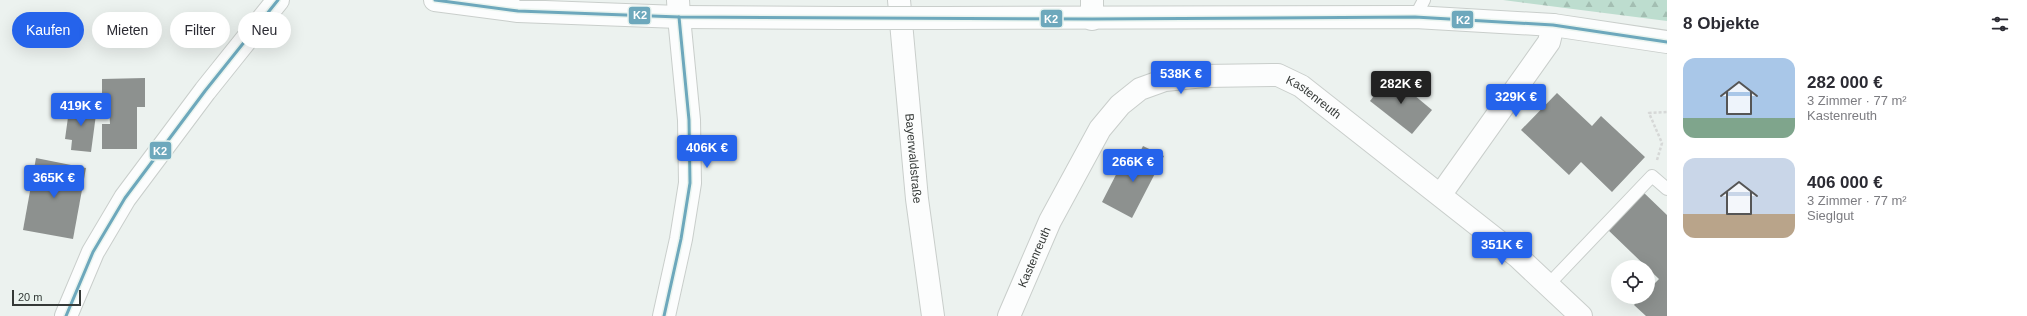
<!DOCTYPE html>
<html lang="de">
<head>
<meta charset="utf-8">
<style>
	:root { --surface:#fff; --page:#f2f2f3; --text:#2b2b33; --muted:#7c7c81; --accent:#2563eb }
	body { margin:0; font-family:Arial,sans-serif; background:var(--page); color:var(--text); height:100vh; display:flex; flex-direction:column; font-size:15px; white-space:nowrap }
	* { box-sizing:border-box; margin:0 }
	p { font-size:13px; color:var(--muted) }
	.icon { flex:none; width:22px; height:22px; fill:none; stroke:currentColor; stroke-width:2; stroke-linecap:round; stroke-linejoin:round }
	.map { position:relative; flex:1; overflow:hidden }
	.side { display:flex; flex-direction:column; background:var(--surface); width:360px }
	.side>* { flex:none }
	.guide { position:absolute; left:12px; top:12px; width:380px; height:36px; display:flex; gap:8px }
	.controls { position:absolute; left:1611px; top:260px; display:grid; gap:8px }
	.controls a { display:grid; place-items:center; width:44px; height:44px; border-radius:50%; background:var(--surface); box-shadow:0 4px 16px #0002; font-size:20px }
	.scale { position:absolute; left:12px; bottom:10px; width:69px; box-sizing:border-box; padding-left:4px; border:2px solid #353937; border-top:0; font-size:11px; line-height:14px; white-space:nowrap; color:#353937; -webkit-text-stroke:3px #eaf4ef; paint-order:stroke }
	.price { position:absolute; translate:-50% -34px; padding:0 9px; border-radius:4px; background:var(--accent); color:#fff; font-size:13px; line-height:26px; filter:drop-shadow(0 1px 2px #0008) }
	.price::after { content:''; position:absolute; left:50%; top:24px; width:12px; height:9px; margin-left:-6px; background:inherit; clip-path:polygon(0 0,100% 0,50% 100%) }
	.price.selected { background:#222; color:#fff }
	ul { padding:0; list-style:none }
	li { display:flex; align-items:center; gap:12px; height:100px; padding:0 16px }
	li span { display:grid; place-items:center; flex:none; width:112px; height:80px; border-radius:12px; color:#555 }
	li>.icon { margin-inline-start:auto }
	span .icon { width:48px; height:48px; fill:#fffc; stroke-width:1 }
	li b { font-size:17px }
	h2 { display:flex; justify-content:space-between; align-items:center; height:48px; padding:0 16px; font-size:17px }
	.tag { padding:0 14px; border-radius:18px; background:var(--surface); box-shadow:0 4px 16px #0002; font-size:14px; line-height:36px }
	.tag.selected { background:var(--accent); color:#fff }
	main { display:flex; flex:1; min-height:0 }
	.map>svg:first-child { display:block }
	.forest { fill:url(#forest-firs) }
	.building { fill:#8d918f }
	.lines { fill:none; stroke-linecap:round; stroke-linejoin:round }
	.service-casing { stroke:#c9cecb; stroke-width:14 }
	.minor-casing { stroke:#c9cecb; stroke-width:24 }
	.tertiary-casing { stroke:#c9cecb; stroke-width:24 }
	.secondary-casing { stroke:#c9cecb; stroke-width:24 }
	.primary-casing { stroke:#c9cecb; stroke-width:24 }
	.path { stroke:#d6d8d7; stroke-width:2.5; stroke-dasharray:3 2; stroke-linecap:butt }
	.service { stroke:#fcfdfd; stroke-width:12 }
	.minor { stroke:#fcfdfd; stroke-width:22 }
	.tertiary { stroke:#fcfdfd; stroke-width:22 }
	.secondary { stroke:#fcfdfd; stroke-width:22 }
	.primary { stroke:#fcfdfd; stroke-width:22 }
	.secondary-bridge-casing { stroke:#c9cecb; stroke-width:24; stroke-linecap:butt }
	.secondary-bridge { stroke:#fcfdfd; stroke-width:22 }
	.bus-1-casing { stroke:#eaf4ef; stroke-width:6 }
	.bus-1 { stroke:#6da8bc; stroke-width:3 }
	.labels { text-anchor:middle; stroke-width:4; stroke-linejoin:round; paint-order:stroke }
	.street-label { font-size:12px; fill:#353937; stroke:#eaf4ef }
	.line-badge { stroke:#eaf4ef; stroke-width:1.5 }
	.badge-label { font-size:11px; text-anchor:middle; font-weight:bold; fill:#fff }
</style>
</head>
<body>
<main>
<div class="map">
<svg width="1667" height="316" viewBox="0 0 1667 316">
	<defs>
		<pattern id="forest-firs" width="22" height="20" patternUnits="userSpaceOnUse"><rect width="22" height="20" fill="#bdddcf"/><path d="M5 1l3.5 6h-7zM16 11l3.5 6h-7z" fill="#a3beb2"/></pattern>
	</defs>
	<rect width="100%" height="100%" fill="#ecf2ef"/>
	<path class="forest" d="M1503,0h164v21z"/>
	<g class="building">
		<path d="M1390,75l42,35 -20,24 -42,-33z"/>
		<path d="M145,78v29h-8v42h-35v-25h8l-1,-16h-7v-29z"/>
		<path d="M1557,93l35,33 9,-10 44,41 -33,35 -31,-30 -12,13 -48,-45z"/>
		<path d="M70,103l27,4 -6,45 -20,-2 1,-10 -7,-1z"/>
		<path d="M1143,146l21,10 -32,62 -30,-16 20,-39 10,5z"/>
		<path d="M36,158l50,10 -13,71 -50,-9z"/>
		<path d="M1642,191l25,24v101h-21l-12,-11 7,-8h7v-7l11,-11 -53,-51z"/>
	</g>
	<g class="lines">
		<g class="service-casing">
			<g id="service">
				<path d="M1415,17l9,-17"/>
				<path d="M1548,285l104,-109 15,13"/>
			</g>
		</g>
		<g class="minor-casing">
			<g id="minor">
				<path d="M1441,194l108,-152 4,-17"/>
				<path d="M66,316l27,-64 32,-54 80,-107 73,-91"/>
				<path d="M664,316l17,-77 9,-56 -1,-63 -10,-103"/>
				<path id="s1" d="M1009,316l41,-95 50,-92 20,-24 20,-16 25,-9 39,-4 74,-1 23,11 216,170 64,60"/>
			</g>
		</g>
		<g class="tertiary-casing">
			<path id="tertiary" d="M435,0l83,11 161,6"/>
		</g>
		<g class="secondary-casing">
			<g id="secondary">
				<path d="M679,17l164,1"/>
				<path d="M944,18l471,-1 138,8 114,17"/>
			</g>
		</g>
		<g class="primary-casing">
			<g id="primary">
				<path d="M678,0l1,17"/>
				<path id="s2" d="M899,0l18,199 16,117"/>
				<path d="M1092,19v-19"/>
			</g>
		</g>
		<path class="path" d="M1657,160l5,-17 -13,-30 18,-1"/>
		<use href="#service" class="service"/>
		<use href="#minor" class="minor"/>
		<use href="#tertiary" class="tertiary"/>
		<use href="#secondary" class="secondary"/>
		<use href="#primary" class="primary"/>
		<g class="secondary-bridge-casing">
			<path id="secondary-bridge" d="M843,18h101"/>
		</g>
		<use href="#secondary-bridge" class="secondary-bridge"/>
		<g class="bus-1-casing">
			<g id="bus-1">
				<path d="M435,0l83,11 161,6 413,2 323,-2 138,8 114,17"/>
				<path d="M66,316l27,-64 32,-54 80,-107 73,-91"/>
				<path d="M664,316l17,-77 9,-56 -1,-63 -10,-103"/>
			</g>
		</g>
		<use href="#bus-1" class="bus-1"/>
	</g>
	<g class="labels">
		<g class="street-label">
			<text dy="4" stroke="none"><textPath href="#s1" startOffset="447">Kastenreuth</textPath></text>
			<text dy="4" stroke="none"><textPath href="#s2" startOffset="159">Bayerwaldstraße</textPath></text>
			<text dy="4" stroke="none"><textPath href="#s1" startOffset="64">Kastenreuth</textPath></text>
		</g>
	</g>
	<g class="line-badge">
		<rect x="628" y="6" width="23" height="19" rx="4" fill="#6da8bc"/>
		<rect x="1040" y="9" width="23" height="19" rx="4" fill="#6da8bc"/>
		<rect x="1451" y="10" width="23" height="19" rx="4" fill="#6da8bc"/>
		<rect x="149" y="141" width="23" height="19" rx="4" fill="#6da8bc"/>
	</g>
	<g class="badge-label">
		<text x="640" y="19">K2</text>
		<text x="1051" y="23">K2</text>
		<text x="1463" y="24">K2</text>
		<text x="160" y="155">K2</text>
	</g>
</svg>
<div class="controls">
<a><svg class="icon" aria-label="locate" viewBox="0 0 24 24"><circle cx="12" cy="12" r="6"/><path d="M12 2v4M12 18v4M2 12h4M18 12h4"/></svg></a>
</div>
<div class="scale">20 m</div>
<b class="price" style="left:1181px;top:95px">538K €</b>
<b class="price selected" style="left:1401px;top:105px">282K €</b>
<b class="price" style="left:1516px;top:118px">329K €</b>
<b class="price" style="left:81px;top:127px">419K €</b>
<b class="price" style="left:707px;top:169px">406K €</b>
<b class="price" style="left:1133px;top:183px">266K €</b>
<b class="price" style="left:54px;top:199px">365K €</b>
<b class="price" style="left:1502px;top:266px">351K €</b>
<div class="guide">
<a class="tag selected">Kaufen</a>
<a class="tag">Mieten</a>
<a class="tag">Filter</a>
<a class="tag">Neu</a>
</div>
</div>
<section class="side">
<h2>8 Objekte<svg class="icon" aria-label="filters" viewBox="0 0 24 24"><path d="M4 7h16M4 17h16"/><circle cx="9" cy="7" r="2"/><circle cx="15" cy="17" r="2"/></svg></h2>
<ul>
<li><span style="background:linear-gradient(#a9c7e8 75%,#7fa58c 0)"><svg class="icon" aria-label="home" viewBox="0 0 24 24"><path d="M3 11l9-7 9 7M6 9v11h12V9"/></svg></span><div><b>282 000 €</b><p>3 Zimmer · 77 m²</p><p>Kastenreuth</p></div></li>
<li><span style="background:linear-gradient(#c9d6e8 70%,#b9a48a 0)"><svg class="icon" aria-label="home" viewBox="0 0 24 24"><path d="M3 11l9-7 9 7M6 9v11h12V9"/></svg></span><div><b>406 000 €</b><p>3 Zimmer · 77 m²</p><p>Sieglgut</p></div></li>
</ul>
</section>
</main>
</body>
</html>
